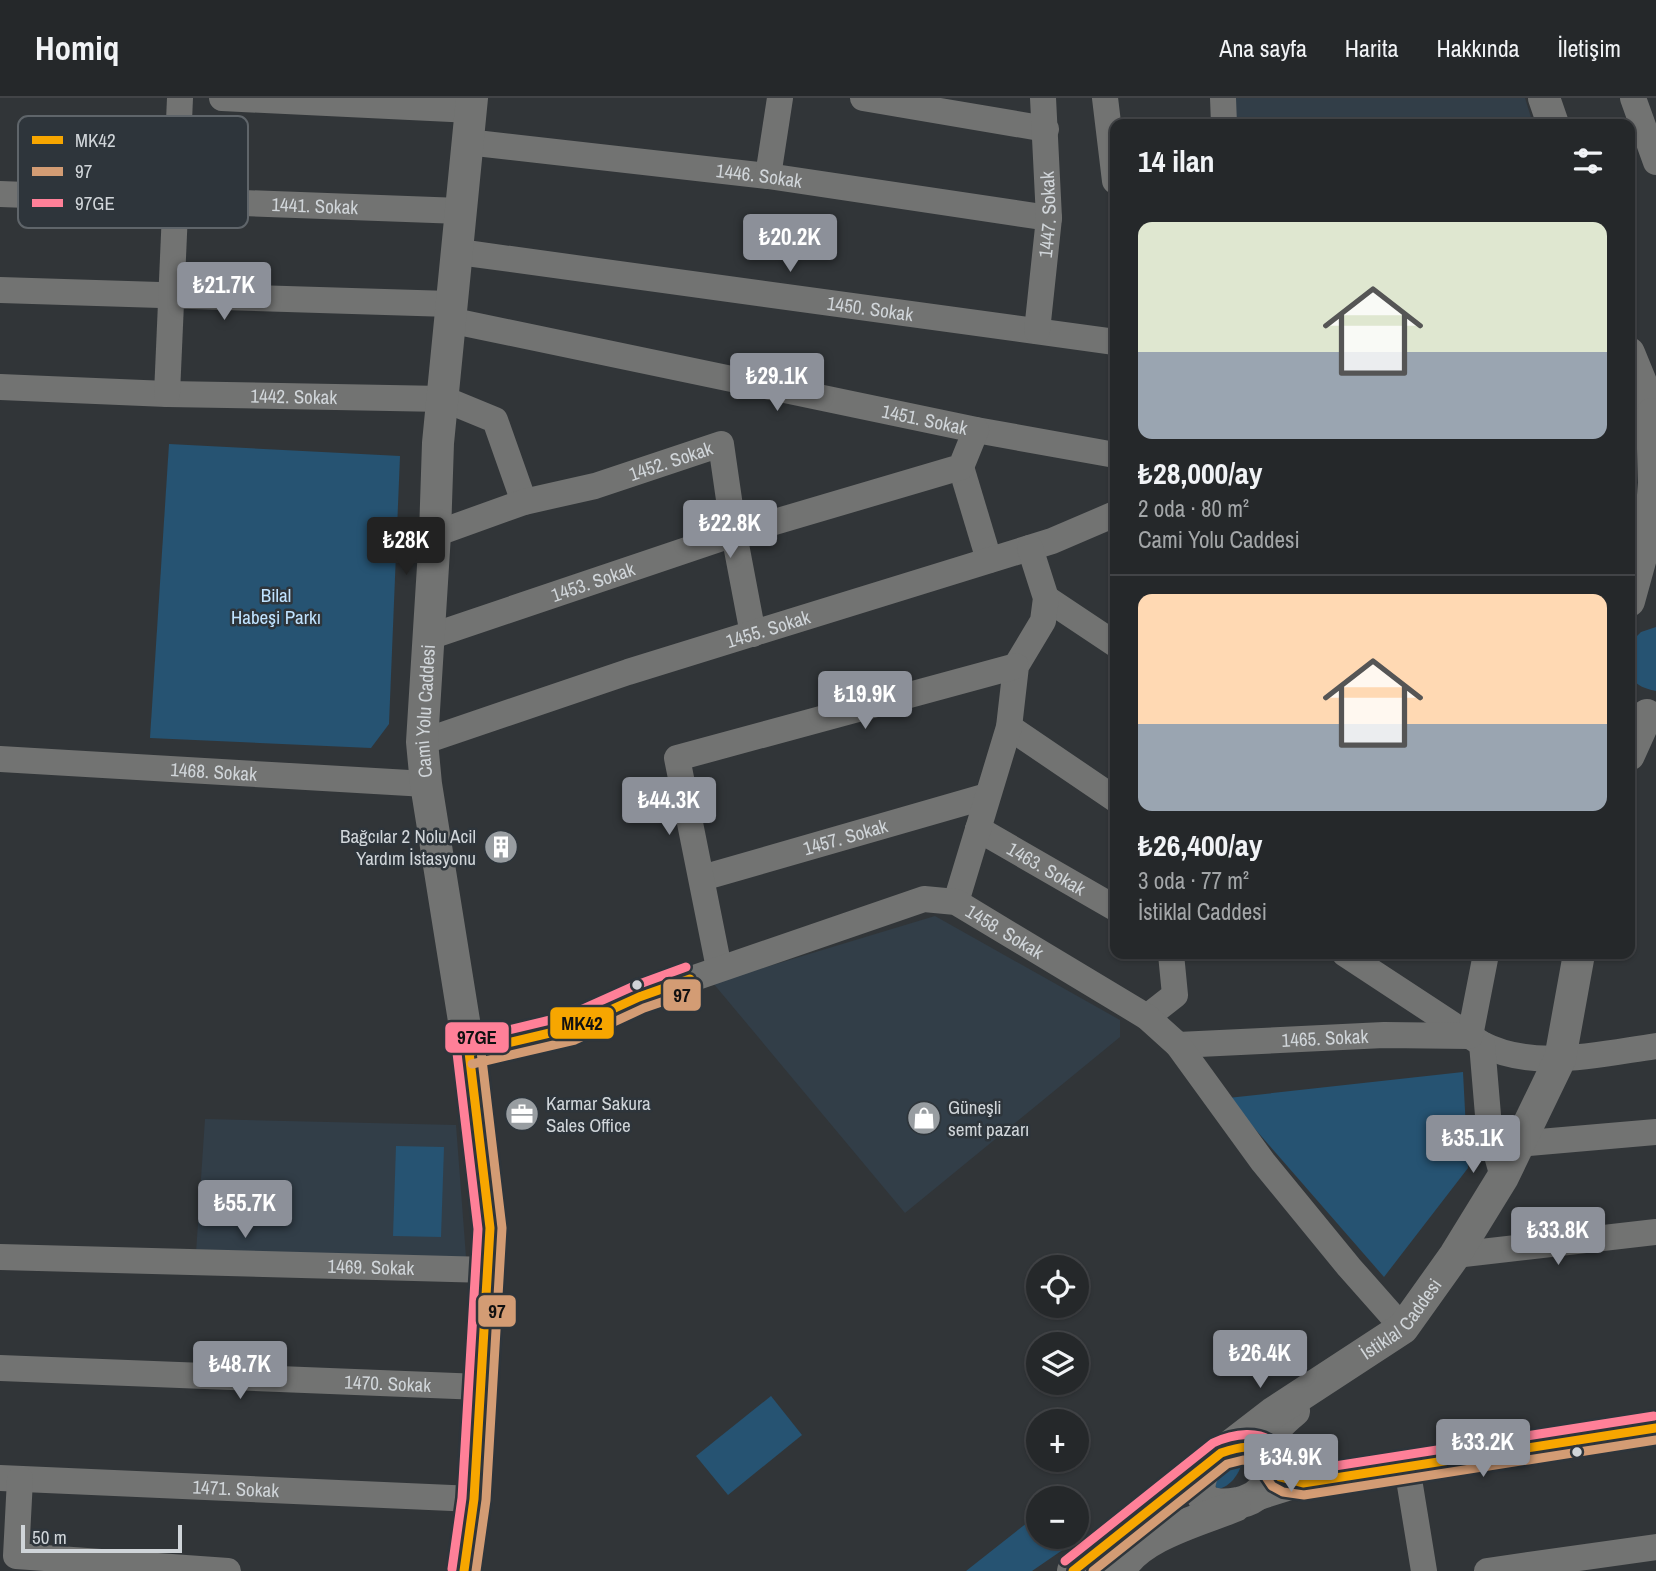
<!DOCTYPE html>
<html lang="tr">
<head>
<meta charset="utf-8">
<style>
	:root { --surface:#25282a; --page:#313436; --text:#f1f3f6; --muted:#a3a6a8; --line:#424447; --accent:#8c9099 }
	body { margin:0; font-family:"Archivo Narrow",sans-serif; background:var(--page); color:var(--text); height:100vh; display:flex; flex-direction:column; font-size:26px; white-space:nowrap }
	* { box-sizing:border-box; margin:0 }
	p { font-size:23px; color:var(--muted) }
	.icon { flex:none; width:38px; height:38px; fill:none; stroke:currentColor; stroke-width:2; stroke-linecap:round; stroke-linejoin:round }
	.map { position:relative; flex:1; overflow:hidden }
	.panel { position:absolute; left:1110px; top:21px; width:525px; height:840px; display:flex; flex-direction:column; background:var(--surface); border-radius:14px; box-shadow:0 2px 5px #0004,0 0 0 2px var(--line) }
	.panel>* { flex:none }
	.controls { position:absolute; left:1026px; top:1157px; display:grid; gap:14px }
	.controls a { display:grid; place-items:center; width:63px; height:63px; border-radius:50%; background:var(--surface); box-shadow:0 2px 5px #0004,0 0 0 2px var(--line); font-size:35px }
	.scale { position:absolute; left:21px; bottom:18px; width:161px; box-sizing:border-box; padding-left:7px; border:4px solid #d0d5d9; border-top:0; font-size:19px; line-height:24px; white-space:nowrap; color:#d0d5d9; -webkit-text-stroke:5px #2e353b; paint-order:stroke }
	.price { position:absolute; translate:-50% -60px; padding:0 16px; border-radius:7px; background:var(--accent); color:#fff; font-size:23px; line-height:46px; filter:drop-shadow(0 2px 4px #0008) }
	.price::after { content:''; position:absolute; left:50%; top:42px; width:21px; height:16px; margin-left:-10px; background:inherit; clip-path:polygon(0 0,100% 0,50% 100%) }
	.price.on { background:#222; color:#fff }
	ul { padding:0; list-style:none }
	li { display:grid; align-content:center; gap:14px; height:371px; padding:0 28px }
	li+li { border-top:2px solid var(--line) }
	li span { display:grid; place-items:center; height:217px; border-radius:14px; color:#555 }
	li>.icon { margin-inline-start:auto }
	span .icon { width:126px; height:126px; fill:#fffc; stroke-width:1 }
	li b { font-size:30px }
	h2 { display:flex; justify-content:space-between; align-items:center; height:84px; padding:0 28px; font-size:30px }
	header { display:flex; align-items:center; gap:42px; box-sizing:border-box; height:98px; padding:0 35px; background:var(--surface); border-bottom:2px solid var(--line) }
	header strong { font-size:33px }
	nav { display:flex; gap:38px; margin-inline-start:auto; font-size:24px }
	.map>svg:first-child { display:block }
	.built { fill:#323e48 }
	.green { fill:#265372 }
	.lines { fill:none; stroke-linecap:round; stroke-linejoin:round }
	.minor { stroke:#727372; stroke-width:26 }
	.tertiary { stroke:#727372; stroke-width:32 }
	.bus-1-casing { stroke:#2e353b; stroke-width:14 }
	.bus-2-casing { stroke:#2e353b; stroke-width:14 }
	.bus-3-casing { stroke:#2e353b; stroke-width:14 }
	.bus-1 { stroke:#f7a600; stroke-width:9 }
	.bus-2 { stroke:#d39c74; stroke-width:9 }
	.bus-3 { stroke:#ff8098; stroke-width:9 }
	.bus-dot { fill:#d0d5d9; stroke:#2e353b; stroke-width:2.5 }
	.labels { text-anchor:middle; stroke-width:5; stroke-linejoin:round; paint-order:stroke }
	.street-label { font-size:19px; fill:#d0d5d9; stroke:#2e353b }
	.park-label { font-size:19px; fill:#c0e3ff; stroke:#2e353b }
	.poi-label { font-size:19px; fill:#d0d5d9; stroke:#2e353b; text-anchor:start }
	.key { fill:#2e353b; stroke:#5f656a; stroke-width:2 }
	.key-label { font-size:19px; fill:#d0d5d9 }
	.line-badge { stroke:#2e353b; stroke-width:2.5 }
	.pale-badge-label { font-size:19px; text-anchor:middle; font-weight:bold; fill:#111 }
</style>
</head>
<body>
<header>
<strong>Homiq</strong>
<nav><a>Ana sayfa</a><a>Harita</a><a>Hakkında</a><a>İletişim</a></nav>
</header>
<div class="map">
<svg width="1656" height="1473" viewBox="0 0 1656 1473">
	<rect width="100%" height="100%" fill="#313538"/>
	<g class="built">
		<path d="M1229,0h296l8,26h-301z"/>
		<path d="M935,818l185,104v17l-215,176 -192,-230z"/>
		<path d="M205,1021l251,6 10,132 -270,-4z"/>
	</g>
	<g class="green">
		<path d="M169,346l231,12 -11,268 -18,24 -221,-10z"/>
		<path d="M1656,529v64c-31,-6 -27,-21 -27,-47l12,-12z"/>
		<path d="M1463,974l5,96 -84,109 -156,-179z"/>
		<path d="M396,1048l48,1 -3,90 -48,-1z"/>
		<path d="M771,1298l31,39 -74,60 -32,-39z"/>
		<path d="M1222,1364l20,1c-3,11 -12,24 -24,26l-8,-9z"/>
		<path d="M1037,1417l1,21 16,1 10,12 -32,22h-66z"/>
	</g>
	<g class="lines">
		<g class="minor">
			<path d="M222,0l250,12"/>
			<path d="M863,0l183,31"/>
			<path d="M1105,0l10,83"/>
			<path d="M1223,0l1,26"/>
			<path d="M1633,0l23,64"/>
			<path id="s1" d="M467,44l301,34 281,42"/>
			<path d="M768,78l12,-78"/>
			<path id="s2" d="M0,96l461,17"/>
			<path id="s3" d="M459,154l656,90"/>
			<path d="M0,192l450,14"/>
			<path id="s4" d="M449,222l527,110 139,25"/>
			<path id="s5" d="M1037,233l12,-113 -6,-120"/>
			<path id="s6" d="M0,289l167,7 277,5 51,21 29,82"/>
			<path d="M167,296l13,-296"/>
			<path d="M961,369l28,93"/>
			<path id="s7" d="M435,436l89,-32 71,-16 126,-42 13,90 19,100"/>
			<path d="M1046,500l69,46"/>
			<path id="s8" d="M429,539l305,-103 227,-67 15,-37"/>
			<path d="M1009,629l106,72"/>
			<path id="s9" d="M422,644l206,-70 424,-131 63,-27"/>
			<path id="s10" d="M0,661l426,25"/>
			<path id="s11" d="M978,731l137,79"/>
			<path id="s12" d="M702,780l285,-82"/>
			<path d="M956,804l53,-175 7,-61 27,-45 3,-23 -16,-50"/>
			<path d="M1345,856l137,90c52,27 118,10 174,2"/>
			<path d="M719,870l-42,-210 339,-92"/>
			<path d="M1147,919l28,-22 -4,-41"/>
			<path d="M1482,946l7,83 14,50"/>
			<path id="s13" d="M1178,947l206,-10 86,1 16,-82"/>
			<path id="s14" d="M469,954l102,-24 68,-31 285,-98 32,3 191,115 31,28 85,117 86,105 54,61"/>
			<path d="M1517,1046l139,-12"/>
			<path d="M1455,1157l201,-23"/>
			<path id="s15" d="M0,1159l489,13"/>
			<path id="s16" d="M0,1270l481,19"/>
			<path d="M1407,1369l17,104"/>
			<path id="s17" d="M0,1380l474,21"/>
			<path d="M20,1381l-4,77 212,15"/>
			<path d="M1246,1403l57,-18 353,-55"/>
			<path d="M1487,1473l169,-24"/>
		</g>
		<g class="tertiary">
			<path d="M1544,0l9,26"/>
			<path d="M1629,255l27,66"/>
			<path d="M1629,503l22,-80 3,-38 -2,-69"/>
			<path d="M1629,657l18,-40"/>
			<path d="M1268,1357c-51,-39 -108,63 -30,48 18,-4 33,-16 32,-37 -1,-5 -3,-11 -3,-16 1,-17 15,-29 27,-39"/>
			<path id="s18" d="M464,1473l10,-72 15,-229 1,-42 -21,-176 -43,-268 -4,-42 13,-208 3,-91 34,-345"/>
			<path id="s19" d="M1073,1473l148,-118 52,-40 130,-85 52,-73 48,-78 57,-118 19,-105"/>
			<path d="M1120,1473c17,-35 81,-51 115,-65"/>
		</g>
		<g class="bus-1-casing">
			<g id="bus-1">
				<path d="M469,954l102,-24 68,-31 51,-18"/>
				<path d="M464,1473l10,-72 16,-271 -21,-176"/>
				<path d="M1073,1473l148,-118c15,-5 37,-12 47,4 4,7 6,14 12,20l23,6 353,-55"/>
			</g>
		</g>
		<g class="bus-2-casing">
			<g id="bus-2">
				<path d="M472,966l103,-24 69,-32 50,-17"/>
				<path d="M476,1473l10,-71 16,-272 -21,-177"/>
				<path d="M1093,1473l134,-107 16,-4 12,1 17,25 11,6 21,3 352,-55"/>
			</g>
		</g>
		<g class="bus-3-casing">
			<g id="bus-3">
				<path d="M466,942l101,-24 67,-30 52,-19"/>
				<path d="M1065,1463l148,-118c19,-9 49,-15 64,4 4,6 6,14 10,20l16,4 351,-55"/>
				<path d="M452,1471l10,-71 16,-269 -21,-176"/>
			</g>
		</g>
		<use href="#bus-1" class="bus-1"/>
		<use href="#bus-2" class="bus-2"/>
		<use href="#bus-3" class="bus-3"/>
	</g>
	<defs>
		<g id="building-disc" transform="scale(1.75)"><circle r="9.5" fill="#989da1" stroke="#2e353b"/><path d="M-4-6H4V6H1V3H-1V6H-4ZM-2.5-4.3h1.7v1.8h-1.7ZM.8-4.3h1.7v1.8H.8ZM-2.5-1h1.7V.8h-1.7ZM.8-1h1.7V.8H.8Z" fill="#fff"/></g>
		<g id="office-disc" transform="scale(1.75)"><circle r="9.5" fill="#989da1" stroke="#2e353b"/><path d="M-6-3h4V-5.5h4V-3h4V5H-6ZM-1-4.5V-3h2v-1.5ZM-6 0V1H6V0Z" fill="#fff"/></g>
		<g id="shop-disc" transform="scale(1.75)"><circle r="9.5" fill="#989da1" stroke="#2e353b"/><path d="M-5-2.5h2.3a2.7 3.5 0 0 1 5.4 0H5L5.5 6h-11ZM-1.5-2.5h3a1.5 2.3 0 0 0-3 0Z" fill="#fff"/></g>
	</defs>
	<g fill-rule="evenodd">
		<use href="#building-disc" x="501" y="749"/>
		<use href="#office-disc" x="522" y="1016"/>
		<use href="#shop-disc" x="924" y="1020"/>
	</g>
	<g class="bus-dot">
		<circle cx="637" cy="887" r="6"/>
		<circle cx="1577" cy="1354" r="6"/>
	</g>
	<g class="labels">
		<g class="street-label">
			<text dy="7" stroke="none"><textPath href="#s1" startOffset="294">1446. Sokak</textPath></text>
			<text dy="7" stroke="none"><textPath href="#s2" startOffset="315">1441. Sokak</textPath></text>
			<text dy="7" stroke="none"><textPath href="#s5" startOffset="117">1447. Sokak</textPath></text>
			<text dy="7" stroke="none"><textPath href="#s3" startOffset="415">1450. Sokak</textPath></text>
			<text dy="7" stroke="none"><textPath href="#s6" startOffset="294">1442. Sokak</textPath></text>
			<text dy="7" stroke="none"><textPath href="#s4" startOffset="486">1451. Sokak</textPath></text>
			<text dy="7" stroke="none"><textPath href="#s7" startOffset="247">1452. Sokak</textPath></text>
			<text dy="7" stroke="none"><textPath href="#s8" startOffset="173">1453. Sokak</textPath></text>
			<text dy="7" stroke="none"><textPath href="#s9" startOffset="364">1455. Sokak</textPath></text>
			<text dy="7" stroke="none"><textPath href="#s18" startOffset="866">Cami Yolu Caddesi</textPath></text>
			<text dy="7" stroke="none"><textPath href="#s10" startOffset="214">1468. Sokak</textPath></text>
			<text dy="7" stroke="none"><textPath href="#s12" startOffset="149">1457. Sokak</textPath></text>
			<text dy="7" stroke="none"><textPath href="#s11" startOffset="79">1463. Sokak</textPath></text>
			<text dy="7" stroke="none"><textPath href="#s14" startOffset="570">1458. Sokak</textPath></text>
			<text dy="7" stroke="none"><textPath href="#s13" startOffset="147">1465. Sokak</textPath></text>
			<text dy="7" stroke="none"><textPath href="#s15" startOffset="371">1469. Sokak</textPath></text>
			<text dy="7" stroke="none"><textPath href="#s19" startOffset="415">İstiklal Caddesi</textPath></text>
			<text dy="7" stroke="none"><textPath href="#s16" startOffset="388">1470. Sokak</textPath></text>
			<text dy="7" stroke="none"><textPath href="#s17" startOffset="236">1471. Sokak</textPath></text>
		</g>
		<g class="park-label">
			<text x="276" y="504">Bilal<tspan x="276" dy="22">Habeşi Parkı</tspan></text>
		</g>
		<g class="poi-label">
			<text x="476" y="745" text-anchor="end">Bağcılar 2 Nolu Acil<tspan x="476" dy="22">Yardım İstasyonu</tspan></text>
			<text x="546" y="1012">Karmar Sakura<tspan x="546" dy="22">Sales Office</tspan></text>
			<text x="948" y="1016">Güneşli<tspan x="948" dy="22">semt pazarı</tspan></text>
		</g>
	</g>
	<rect x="18" y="18" width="230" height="112" rx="10" class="key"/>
	<rect x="32" y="38" width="31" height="8" fill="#f7a600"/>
	<rect x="32" y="69" width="31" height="9" fill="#d39c74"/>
	<rect x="32" y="101" width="31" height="8" fill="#ff8098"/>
	<g class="key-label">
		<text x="75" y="49">MK42</text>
		<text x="75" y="80">97</text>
		<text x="75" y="112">97GE</text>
	</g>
	<g class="line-badge">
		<rect x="662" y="880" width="40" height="34" rx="7" fill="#d39c74"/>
		<rect x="549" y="908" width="66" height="34" rx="7" fill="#f7a600"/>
		<rect x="444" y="923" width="66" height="33" rx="7" fill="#ff8098"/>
		<rect x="477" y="1196" width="40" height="34" rx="7" fill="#d39c74"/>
	</g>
	<g class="pale-badge-label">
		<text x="682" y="904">97</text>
		<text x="582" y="932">MK42</text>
		<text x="477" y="946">97GE</text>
		<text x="497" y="1220">97</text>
	</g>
</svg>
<div class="controls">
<a><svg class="icon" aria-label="locate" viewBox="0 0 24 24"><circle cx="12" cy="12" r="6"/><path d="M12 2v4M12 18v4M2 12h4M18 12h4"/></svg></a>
<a><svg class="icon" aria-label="layers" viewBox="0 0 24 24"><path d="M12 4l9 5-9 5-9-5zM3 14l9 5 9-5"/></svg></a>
<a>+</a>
<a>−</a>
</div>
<div class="scale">50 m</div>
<b class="price" style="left:790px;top:176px">₺20.2K</b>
<b class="price" style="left:224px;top:224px">₺21.7K</b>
<b class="price" style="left:777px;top:315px">₺29.1K</b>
<b class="price" style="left:730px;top:462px">₺22.8K</b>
<b class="price on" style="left:406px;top:479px">₺28K</b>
<b class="price" style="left:865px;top:633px">₺19.9K</b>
<b class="price" style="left:669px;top:739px">₺44.3K</b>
<b class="price" style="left:1473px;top:1077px">₺35.1K</b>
<b class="price" style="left:245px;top:1142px">₺55.7K</b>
<b class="price" style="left:1558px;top:1169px">₺33.8K</b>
<b class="price" style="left:1260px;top:1292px">₺26.4K</b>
<b class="price" style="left:240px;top:1303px">₺48.7K</b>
<b class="price" style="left:1483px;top:1381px">₺33.2K</b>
<b class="price" style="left:1291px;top:1396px">₺34.9K</b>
<section class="panel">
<h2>14 ilan<svg class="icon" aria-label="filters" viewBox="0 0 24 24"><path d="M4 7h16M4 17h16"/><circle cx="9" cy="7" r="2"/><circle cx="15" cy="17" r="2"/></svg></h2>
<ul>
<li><span style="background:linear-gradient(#dfe7d0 60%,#9aa5b1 0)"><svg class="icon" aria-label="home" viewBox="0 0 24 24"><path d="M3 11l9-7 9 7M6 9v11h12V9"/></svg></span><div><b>₺28,000/ay</b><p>2 oda · 80 m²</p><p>Cami Yolu Caddesi</p></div></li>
<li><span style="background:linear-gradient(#ffd9b3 60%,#9aa5b1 0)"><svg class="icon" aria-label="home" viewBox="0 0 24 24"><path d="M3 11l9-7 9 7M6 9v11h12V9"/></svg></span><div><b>₺26,400/ay</b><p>3 oda · 77 m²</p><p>İstiklal Caddesi</p></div></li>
</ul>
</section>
</div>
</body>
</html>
